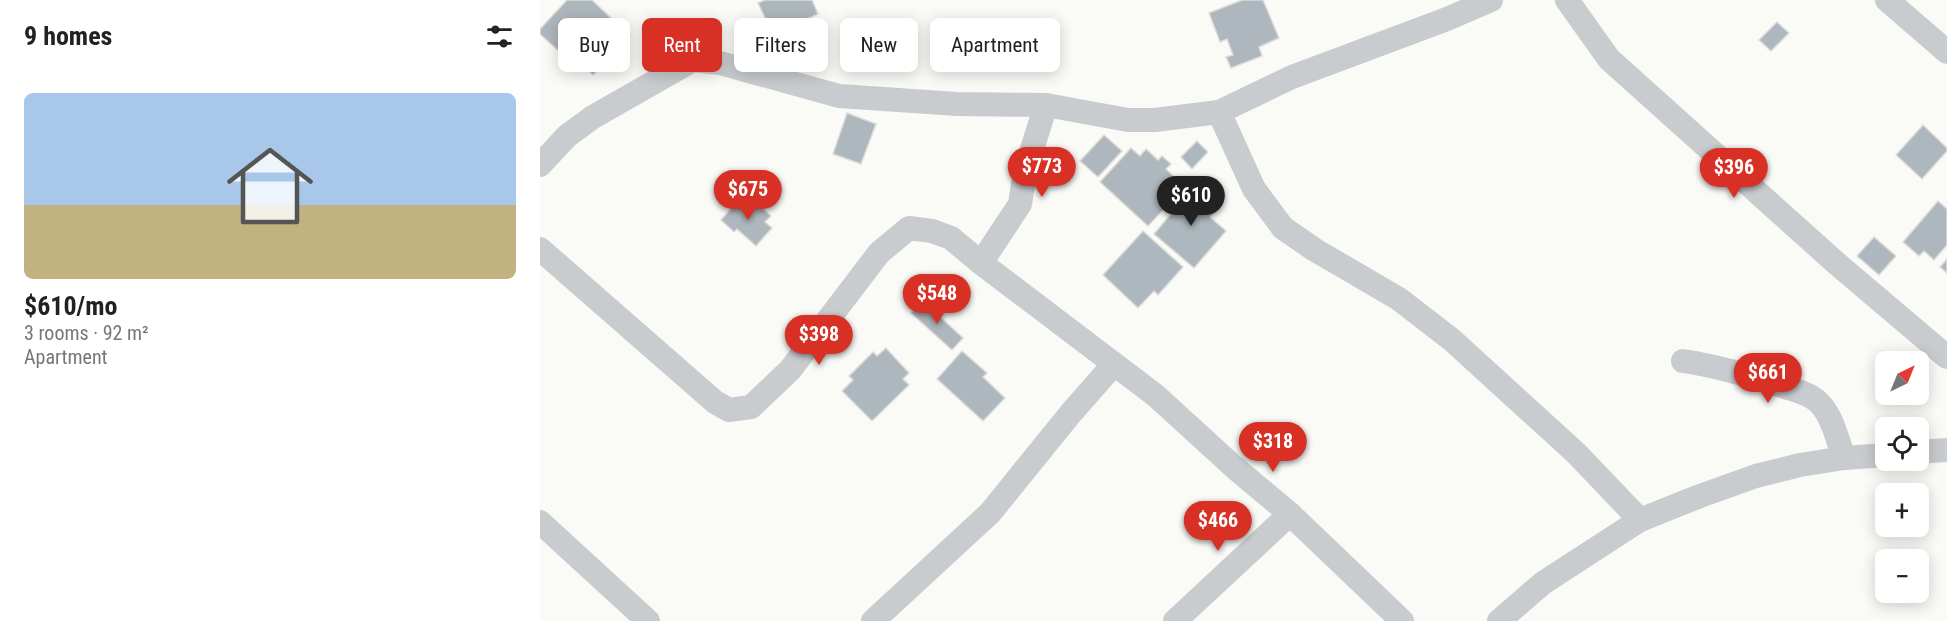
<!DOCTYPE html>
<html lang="en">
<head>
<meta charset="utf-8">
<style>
	:root { --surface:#fff; --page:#f6f6f6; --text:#222; --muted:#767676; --line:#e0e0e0; --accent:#d93025 }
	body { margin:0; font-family:"Roboto Condensed",sans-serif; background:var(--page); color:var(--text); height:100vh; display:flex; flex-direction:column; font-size:22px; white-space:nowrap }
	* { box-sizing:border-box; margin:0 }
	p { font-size:20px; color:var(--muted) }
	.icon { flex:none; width:33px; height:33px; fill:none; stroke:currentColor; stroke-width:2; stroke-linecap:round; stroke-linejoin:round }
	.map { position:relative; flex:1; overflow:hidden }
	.drawer { display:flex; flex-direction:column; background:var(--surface); width:540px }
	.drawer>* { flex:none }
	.banner { position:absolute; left:18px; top:18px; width:570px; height:54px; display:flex; gap:12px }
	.needle { width:39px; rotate:43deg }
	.buttons { position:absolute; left:1335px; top:351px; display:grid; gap:12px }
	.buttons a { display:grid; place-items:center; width:54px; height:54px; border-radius:9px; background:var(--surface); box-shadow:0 3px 15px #0003; font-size:30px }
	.price { position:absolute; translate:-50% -51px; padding:0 14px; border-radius:21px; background:var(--accent); color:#fff; font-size:20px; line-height:39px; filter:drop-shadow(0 2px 3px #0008) }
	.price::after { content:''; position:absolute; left:50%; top:36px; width:18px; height:14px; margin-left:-9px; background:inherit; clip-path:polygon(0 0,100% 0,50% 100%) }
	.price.selected { background:#222; color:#fff }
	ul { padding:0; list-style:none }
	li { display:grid; align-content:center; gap:12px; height:318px; padding:0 24px }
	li+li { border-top:2px solid var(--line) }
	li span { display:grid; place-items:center; height:186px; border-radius:9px; color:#555 }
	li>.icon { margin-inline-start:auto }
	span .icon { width:108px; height:108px; fill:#fffc; stroke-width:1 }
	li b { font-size:26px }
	h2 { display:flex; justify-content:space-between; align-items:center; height:72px; padding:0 24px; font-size:26px }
	.chip { padding:0 21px; border-radius:9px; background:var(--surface); box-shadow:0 3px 15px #0003; font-size:21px; line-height:54px }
	.chip.selected { background:var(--accent); color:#fff }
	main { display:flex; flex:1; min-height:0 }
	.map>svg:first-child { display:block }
	.building { fill:#aeb7bd; stroke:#dcdcda; stroke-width:1.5 }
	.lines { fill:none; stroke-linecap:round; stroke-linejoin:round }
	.minor { stroke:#c8cccf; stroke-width:24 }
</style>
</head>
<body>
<main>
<section class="drawer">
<h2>9 homes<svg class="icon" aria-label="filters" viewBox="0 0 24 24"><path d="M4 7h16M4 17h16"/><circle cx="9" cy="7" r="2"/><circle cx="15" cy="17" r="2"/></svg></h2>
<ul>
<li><span style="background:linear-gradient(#a9c7e8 60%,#c2b280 0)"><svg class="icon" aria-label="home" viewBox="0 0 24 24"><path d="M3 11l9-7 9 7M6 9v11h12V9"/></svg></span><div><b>$610/mo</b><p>3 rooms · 92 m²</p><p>Apartment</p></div></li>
</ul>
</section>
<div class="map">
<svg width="1407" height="621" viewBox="0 0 1407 621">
	<rect width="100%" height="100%" fill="#fafaf7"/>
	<g class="building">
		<path d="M27,0h25l38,36 -37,39 -14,-13 -4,4 -35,-32v-5z"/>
		<path d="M225,0h47l6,14 -45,21 -15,-32z"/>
		<path d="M702,0h21l16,38 -20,9 3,9 -31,12 -5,-11 7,-2 -6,-16 -7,3 -11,-29z"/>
		<path d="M1237,22l12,11 -18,18 -12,-11z"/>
		<path d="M307,113l29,11 -15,40 -28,-10z"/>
		<path d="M1383,125l24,23v3l-25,28 -26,-24z"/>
		<path d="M564,135l18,16 -24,26 -18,-16z"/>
		<path d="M657,141l11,11 -16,17 -11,-12z"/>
		<path d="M591,148l9,8 6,-7 12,11 4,-4 9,8 -5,5 10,10 -6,7 8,8 -30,32 -48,-44z"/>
		<path d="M651,184l18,15 -4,4 10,8 -5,6 16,14 -32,37 -40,-34 23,-27 -3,-3z"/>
		<path d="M200,198l13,12 5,-6 13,12 -6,6 7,6 -16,18 -19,-17 -3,3 -13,-12z"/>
		<path d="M1398,201l9,8v36l-13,15 -10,-9 -5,5 -16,-14z"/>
		<path d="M603,231l40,36 -25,28 -4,-4 -16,17 -35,-33z"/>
		<path d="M1334,237l22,19 -17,19 -22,-19z"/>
		<path d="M1407,259v14l-7,-6z"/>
		<path d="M382,300l41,38 -11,12 -41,-37z"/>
		<path d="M346,348l23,25 -6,6 6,6 -37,36 -30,-30 11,-11 -4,-4 24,-24 4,4z"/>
		<path d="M422,351l25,22 -4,4 22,21 -22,23 -46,-42z"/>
	</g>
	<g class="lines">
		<g class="minor">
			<path d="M1027,0l42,59 226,203 112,95"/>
			<path d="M1347,0l60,52"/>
			<path d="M679,112l35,77 29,39 32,22 84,49 53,41 124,113 64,67"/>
			<path d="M0,165l27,-29 26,-19 100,-57 27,3 119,33 118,8 89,1 82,15h27l64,-8 73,-35 155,-58 44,-19"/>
			<path d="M0,249l175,153 14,8 22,-3 39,-37 89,-117 30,-25 23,3 19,7 30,25 174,132 79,72 56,47 112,107"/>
			<path d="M441,263l39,-59 5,-33 21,-66"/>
			<path d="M1143,361c34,5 66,15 99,25 11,4 24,6 34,14 16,13 21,39 28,58"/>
			<path d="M1378,452l29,-2"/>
			<path d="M0,522l108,99"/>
			<path d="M333,621l117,-108 81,-100 43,-49"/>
			<path d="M635,621l115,-107"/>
			<path d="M959,621l44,-38 97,-63 60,-24 56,-20 44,-11 44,-7 42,-3"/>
		</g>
	</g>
</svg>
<div class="buttons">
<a><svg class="needle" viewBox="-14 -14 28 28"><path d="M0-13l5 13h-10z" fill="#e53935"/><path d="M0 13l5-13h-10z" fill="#767676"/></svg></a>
<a><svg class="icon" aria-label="locate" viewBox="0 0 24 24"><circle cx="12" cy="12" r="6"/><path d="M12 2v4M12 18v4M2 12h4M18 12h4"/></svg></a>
<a>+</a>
<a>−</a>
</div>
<b class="price" style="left:502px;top:198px">$773</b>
<b class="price" style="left:1194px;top:199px">$396</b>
<b class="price" style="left:208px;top:221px">$675</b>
<b class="price selected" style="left:651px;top:227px">$610</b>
<b class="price" style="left:397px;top:325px">$548</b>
<b class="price" style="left:279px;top:366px">$398</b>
<b class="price" style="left:1228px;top:404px">$661</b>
<b class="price" style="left:733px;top:473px">$318</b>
<b class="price" style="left:678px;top:552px">$466</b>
<div class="banner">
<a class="chip">Buy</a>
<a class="chip selected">Rent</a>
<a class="chip">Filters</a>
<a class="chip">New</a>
<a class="chip">Apartment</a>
</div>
</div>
</main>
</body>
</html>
